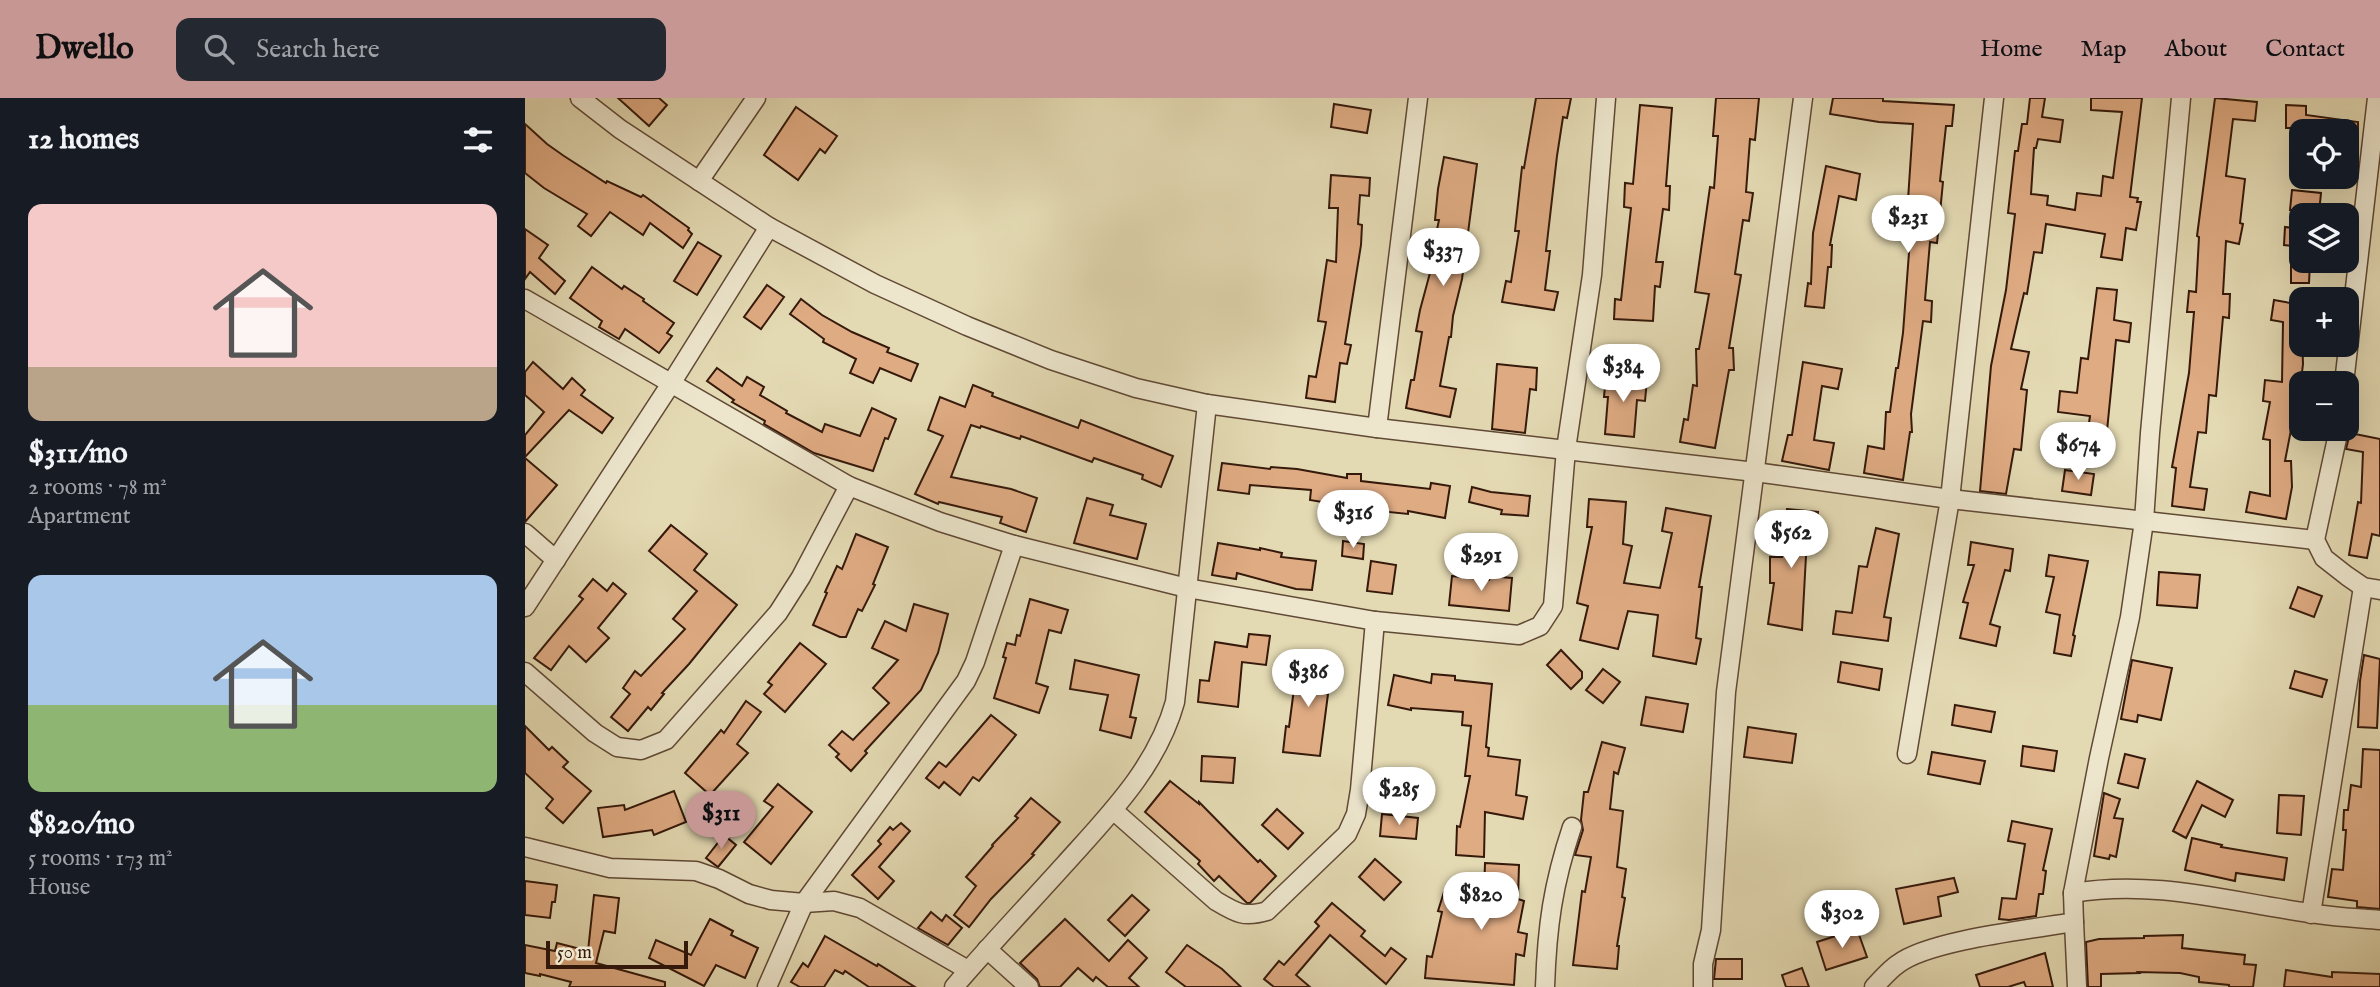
<!DOCTYPE html>
<html lang="en">
<head>
<meta charset="utf-8">
<style>
	:root { --surface:#171b24; --page:#242831; --text:#f1f3f6; --muted:#9ea1a6; --accent:#c59692 }
	body { margin:0; font-family:"IM FELL English",serif; background:var(--page); color:var(--text); height:100vh; display:flex; flex-direction:column; font-size:26px; white-space:nowrap }
	* { box-sizing:border-box; margin:0 }
	p { font-size:23px; color:var(--muted) }
	.icon { flex:none; width:38px; height:38px; fill:none; stroke:currentColor; stroke-width:2; stroke-linecap:round; stroke-linejoin:round }
	.map { position:relative; flex:1; overflow:hidden }
	.side { display:flex; flex-direction:column; background:var(--surface); width:525px }
	.side>* { flex:none }
	.buttons { position:absolute; left:1764px; top:21px; display:grid; gap:14px }
	.buttons a { display:grid; place-items:center; width:70px; height:70px; border-radius:14px; background:var(--surface); box-shadow:0 7px 28px #0002; font-size:35px }
	.scale { position:absolute; left:21px; bottom:18px; width:142px; box-sizing:border-box; padding-left:7px; border:4px solid #35190b; border-top:0; font-size:19px; line-height:24px; white-space:nowrap; color:#35190b; -webkit-text-stroke:5px #ede6cd; paint-order:stroke }
	.price { position:absolute; translate:-50% -60px; padding:0 16px; border-radius:24px; background:#fff; color:#222; font-size:23px; line-height:46px; filter:drop-shadow(0 2px 4px #0008) }
	.price::after { content:''; position:absolute; left:50%; top:42px; width:21px; height:16px; margin-left:-10px; background:inherit; clip-path:polygon(0 0,100% 0,50% 100%) }
	.price.current { background:var(--accent); color:#111 }
	ul { padding:0; list-style:none }
	li { display:grid; align-content:center; gap:14px; height:371px; padding:0 28px }
	li span { display:grid; place-items:center; height:217px; border-radius:14px; color:#555 }
	li>.icon { margin-inline-start:auto }
	span .icon { width:126px; height:126px; fill:#fffc; stroke-width:1 }
	li b { font-size:30px }
	h2 { display:flex; justify-content:space-between; align-items:center; height:84px; padding:0 28px; font-size:30px }
	header { display:flex; align-items:center; gap:42px; box-sizing:border-box; height:98px; padding:0 35px; background:var(--accent); color:#111 }
	header strong { font-size:33px }
	nav { display:flex; gap:38px; margin-inline-start:auto; font-size:24px }
	.search { width:490px; height:63px; background:var(--page); display:flex; align-items:center; gap:18px; box-sizing:border-box; padding:0 24px; border-radius:14px; color:var(--muted); font-size:26px }
	main { display:flex; flex:1; min-height:0 }
	.map>svg:first-child { display:block }
	.building { fill:#dfab83; stroke:#35190b; stroke-width:2 }
	.lines { fill:none; stroke-linecap:round; stroke-linejoin:round }
	.street-casing { stroke:#604935; stroke-width:21 }
	.street { stroke:#ede6cd; stroke-width:18 }
</style>
</head>
<body>
<header>
<strong>Dwello</strong>
<div class="search"><svg class="icon" aria-label="search" viewBox="0 0 24 24"><circle cx="10" cy="10" r="6"/><path d="M15 15l6 6"/></svg>Search here</div>
<nav><a>Home</a><a>Map</a><a>About</a><a>Contact</a></nav>
</header>
<main>
<section class="side">
<h2>12 homes<svg class="icon" aria-label="filters" viewBox="0 0 24 24"><path d="M4 7h16M4 17h16"/><circle cx="9" cy="7" r="2"/><circle cx="15" cy="17" r="2"/></svg></h2>
<ul>
<li><span style="background:linear-gradient(#f6c9c9 75%,#b9a48a 0)"><svg class="icon" aria-label="home" viewBox="0 0 24 24"><path d="M3 11l9-7 9 7M6 9v11h12V9"/></svg></span><div><b>$311/mo</b><p>2 rooms · 78 m²</p><p>Apartment</p></div></li>
<li><span style="background:linear-gradient(#a9c7e8 60%,#8fb573 0)"><svg class="icon" aria-label="home" viewBox="0 0 24 24"><path d="M3 11l9-7 9 7M6 9v11h12V9"/></svg></span><div><b>$820/mo</b><p>5 rooms · 173 m²</p><p>House</p></div></li>
</ul>
</section>
<div class="map">
<svg width="1855" height="889" viewBox="0 0 1855 889">
	<rect width="100%" height="100%" fill="#e3d9b2"/>
	<filter id="stains"><feTurbulence type="fractalNoise" baseFrequency=".00286" numOctaves="4"/><feColorMatrix values="0 0 0 0 .2 0 0 0 0 .09 0 0 0 0 .02 0 0 0 .5 -.17"/></filter>
	<radialGradient id="worn" r=".72"><stop offset=".6" stop-color="#630" stop-opacity="0"/><stop offset="1" stop-color="#630" stop-opacity=".3"/></radialGradient>
	<g class="building">
		<path d="M93,0h41l8,7 -18,21z"/>
		<path d="M1011,0h35l-4,20 -4,-1 -6,39 -11,95h4l-5,39 13,2 -4,18 -52,-8 4,-21 5,1 8,-51h-4l7,-64 2,1z"/>
		<path d="M1191,0h43l-4,42 -5,-1 -4,53 7,1 -4,28 -6,-1 -8,54 6,1 -12,73h4l1,22h-5l-14,78 -35,-6 4,-23 4,1 5,-35 4,1 -1,-37h3l10,-55 -14,-2 15,-105 4,1 4,-52h-5z"/>
		<path d="M1308,0h50v3l71,4 -2,21h-6l-6,55 3,1 -6,61 -7,-1 -5,58 7,1 -1,21 -8,-1 -12,93 1,18h-2l-7,48 -39,-7 4,-27 16,3 2,-37h4l6,-44h2l5,-35 7,-94 -21,-3 3,-23 15,2 6,-91 -34,-2 -49,-8z"/>
		<path d="M1505,0h15l-3,19 21,3 -3,22 -22,-3 -2,9h-2l-3,46 17,2 -1,9 28,5 2,-17 24,3 2,-20 10,2 2,-16 7,-50 -31,-2v-12h51l-12,99 8,1 -1,4h4l-5,28 -10,-2 -4,32 -21,-3 4,-23 -59,-10 -4,29 -8,-1 -7,42 -3,-1 -13,56 18,3 -8,37 6,1 -6,60 -7,-1 -8,45 -26,-3 11,-125 15,-76 9,-76 -7,-1 7,-62h3l4,-27h5z"/>
		<path d="M1690,0l42,4 -2,19 -22,-2 -7,57 19,3 -5,44 3,1 -4,20 -13,-3 -3,53h7l-1,24 -6,-1 -7,79 -7,-1 -3,38 -8,-1 -8,55 17,2 -3,21 -32,-4 4,-38 -4,-1 17,-94 5,-61h-7l2,-21 7,1 3,-55 -2,-1z"/>
		<path d="M809,6l37,6 -4,23 -36,-6z"/>
		<path d="M1115,7l32,3 -6,78h4l-1,24 -6,-1 -7,53h7l-3,25 -5,-1 -2,35 -39,-2 1,-20 6,1 10,-92 -7,-1 1,-24 8,1z"/>
		<path d="M1761,7l20,1v9l52,7v9h-64v-3h-8z"/>
		<path d="M271,9l41,29 -12,17 -5,-4 -22,31 -34,-25z"/>
		<path d="M0,26l22,20 17,12 42,27 1,-2 34,16 2,-2 46,33 -1,2 4,4 -9,14 -33,-25 -7,12 -33,-23 -19,24 -13,-10 9,-12 -43,-26 -19,-15z"/>
		<path d="M919,59l33,7 -15,115 -9,37 -2,21h-2l-9,49 16,3 -6,28 -44,-9 5,-28h3l8,-48 -6,-1 4,-21 14,-52h-3l8,-38h-4l3,-31z"/>
		<path d="M1301,68l34,8 -4,26 -17,-4 -9,49h2l-1,22h-3l-4,41 -19,-2 3,-23 3,1 2,-51z"/>
		<path d="M806,77l39,3 -1,18 -9,-1 -2,29 4,1 -1,20 -16,99 6,1 -4,19 -7,-1 -5,39 -29,-4 3,-22 7,1 10,-55 -8,-1 9,-61 9,2 2,-54h-9z"/>
		<path d="M1767,92l29,3 -2,20 -29,-3z"/>
		<path d="M1760,129l16,2v18l-17,-2z"/>
		<path d="M0,131l23,16 -9,13 26,23 -10,13 -25,-22 -5,7z"/>
		<path d="M173,144l23,14 -24,39 -23,-14z"/>
		<path d="M1766,164l19,1 -1,20h-18z"/>
		<path d="M67,169l30,22 2,-3 20,13 -1,2 31,22 -7,10 5,3 -13,17 -34,-24 -6,10 -20,-12 3,-6 -32,-23z"/>
		<path d="M242,187l17,12 -23,32 -17,-12z"/>
		<path d="M1572,190l20,2 -3,30 17,3 -2,19 -13,-2 -12,121 -20,-3 6,-42 -32,-4 2,-21 17,2 4,-35 7,1z"/>
		<path d="M276,201l21,16 30,17 37,16 -2,4 31,12 -7,17 -31,-13 -7,15 -23,-10 6,-14 -33,-17 1,-3 -34,-25z"/>
		<path d="M1749,202l27,5 2,59 -5,41 -2,-1 -11,57h6l1,26 -6,32 -40,-7 4,-20 20,4v-56l-7,-1 7,-37 -7,-1 2,-21 17,2 1,-60 -12,-2z"/>
		<path d="M8,264l30,27 9,-11 13,12 -4,5 32,23 -11,15 -33,-23 -44,47v-22l19,-23 -19,-17v-23z"/>
		<path d="M1278,264l39,7 -4,20 -16,-3 -8,54 20,3 -5,27 -47,-9 6,-26h4z"/>
		<path d="M972,266l40,4 -1,22 -6,-1 -5,44 -33,-4z"/>
		<path d="M192,270l25,18 5,-9 17,10 -4,8 27,16 -1,2 36,19 3,-8 35,12 12,-28 24,11 -8,20 -3,-1 -12,33 -59,-18 -50,-29 1,-3 -33,-19 2,-2 -27,-19z"/>
		<path d="M1081,278l41,3 -2,22 -8,-1 -3,37 -29,-3 3,-37h-4z"/>
		<path d="M448,287l20,8 -1,3 86,32 3,-8 92,36 -12,31 -19,-8 1,-4 -49,-17 -2,4 -71,-26 -1,3 -39,-13 -1,2 -9,-3 -20,52 60,12 26,9 -11,34 -26,-9 2,-6 -63,-15 -1,2 -23,-10 28,-58 -15,-6 12,-33 25,10z"/>
		<path d="M1825,335l30,6v97l-8,-2 -5,24 -18,-3 9,-53 3,1 2,-51 -17,-3z"/>
		<path d="M0,360l32,27 -32,37z"/>
		<path d="M697,365l48,6 1,-2 26,2 50,9v-4h14v7l69,8 1,-6 19,3 -5,32 -37,-7v3l-38,-4v2h-12v8l-13,-1 1,-13 -36,-6 1,-10 -61,-5 -1,9 -31,-4z"/>
		<path d="M1540,372l29,4 -3,21 -29,-4z"/>
		<path d="M947,389l19,5 39,4 -2,20 -27,-2 1,-4 -33,-8z"/>
		<path d="M562,400l26,7 -3,10 36,9 -9,35 -63,-16z"/>
		<path d="M1064,401l37,3 -3,42 9,2 -8,37 36,5 12,-55 -10,-2 4,-23 45,8 -12,71h3l-6,51 5,1 -5,25 -43,-8 5,-41 -30,-4 -10,38 -38,-9 8,-34 -11,-3 15,-76h-5z"/>
		<path d="M1262,411l31,3 -3,26 -8,-1 -5,93 -34,-6 6,-41h-4v-26h12z"/>
		<path d="M146,427l36,29 -13,16 43,35 -48,59 -27,29 2,1 -13,16 -3,-3 -20,24 -17,-14 19,-23 -7,-6 12,-17 6,5 44,-47 -12,-10 24,-28 -48,-40z"/>
		<path d="M1351,430l23,6 -15,83 7,1 -3,23 -55,-7 3,-23 16,2 7,-47 8,1z"/>
		<path d="M331,436l32,13 -15,37 2,1 -13,26 -4,-2 -12,28h-6l-27,-12 14,-32 -2,-1 12,-26 5,3z"/>
		<path d="M818,443l21,3 -1,15 -21,-3z"/>
		<path d="M1446,444l42,7 -3,22 -5,-1 -15,54 10,3 -4,19 -36,-8 8,-35 -5,-1 11,-37h-6z"/>
		<path d="M693,445l42,7v-2l22,5 -1,4 35,4 -4,29 -16,-1 -59,-16 -1,6 -24,-4z"/>
		<path d="M1524,457l39,6 -15,74 2,1 -4,20 -17,-3 6,-38 -14,-3 8,-35 -8,-1z"/>
		<path d="M846,463l25,4 -4,29 -25,-3z"/>
		<path d="M1634,474l41,3 -3,33 -40,-3z"/>
		<path d="M927,478l37,4 1,-4 22,2 -3,33 -60,-6z"/>
		<path d="M68,481l14,12 6,-8 13,11 -28,34 11,10 -23,24 -17,-16 -18,24 -17,-12 49,-59 -4,-3z"/>
		<path d="M1773,489l24,9 -8,21 -24,-9z"/>
		<path d="M505,501l38,11 -7,23 -12,-3 -13,53 12,4 -9,26 -45,-15 12,-40 -3,-1 4,-14 8,2 2,-10 3,1z"/>
		<path d="M389,506l34,10 -10,39 -17,37 -56,61 2,2 -16,18 -15,-14 3,-3 -10,-9 13,-14 11,9 36,-37 -16,-15 25,-28 -26,-12 13,-27 21,10z"/>
		<path d="M724,536l21,2 -4,29 -24,-3 -4,45 -40,-5 2,-22 9,1 6,-39 32,5z"/>
		<path d="M275,545l26,21 -41,48 -21,-18 8,-9 -4,-3z"/>
		<path d="M1036,552l21,22v6l-11,11 -24,-24z"/>
		<path d="M778,555l23,2 -4,38 6,1 -8,62 -37,-4 3,-26 3,1 5,-38 6,1z"/>
		<path d="M1839,557l16,4 -3,69 -19,-1 2,-46z"/>
		<path d="M550,562l64,15 -9,42 6,1 -5,20 -31,-8 8,-35 -38,-6z"/>
		<path d="M1607,562l40,8 -11,52 -23,-5 -1,7 -16,-3z"/>
		<path d="M1316,564l41,7 -3,21 -41,-8z"/>
		<path d="M1078,571l17,13 -17,21 -17,-13z"/>
		<path d="M1770,573l32,9 -5,17 -32,-9z"/>
		<path d="M907,576l23,2v4l37,4 -6,63 3,1 -1,8 32,4 -4,35 11,2 -4,22 -38,-7 -1,45 -28,-2 1,-29 3,1 10,-51h-5l6,-50 -9,-1 1,-13 -52,-4v2l-23,-5 6,-30 37,8z"/>
		<path d="M1121,599l42,7 -5,28 -42,-7z"/>
		<path d="M221,603l15,11 -24,32 11,9 -38,42 -25,-22 36,-43 3,3z"/>
		<path d="M1430,607l40,7 -4,20 -39,-7z"/>
		<path d="M466,617l25,20 -37,46 -6,-4 -13,18 -16,-13 -5,6 -13,-10 13,-16 7,5z"/>
		<path d="M0,628l24,24 3,-3 16,15 -5,5 28,24 -28,32 -17,-15 7,-9 -28,-26z"/>
		<path d="M1223,629l48,7 -4,29 -48,-6z"/>
		<path d="M1077,644l23,6 -7,26 -4,-2 -4,37 13,2 -6,56 9,2 -4,28 3,1 -8,48h2l-2,23 -44,-4 9,-74 3,1 6,-35 -16,-2 8,-25 -2,-10 3,-28h4z"/>
		<path d="M1498,648l34,5 -3,20 -33,-5z"/>
		<path d="M1838,651l17,1v159l-23,-2v-6l-29,-4 4,-28 11,1 3,-40h-3l1,-20h4l3,-25 10,2z"/>
		<path d="M1407,654l53,9 -5,23 -52,-10z"/>
		<path d="M1600,656l20,5 -7,29 -20,-5z"/>
		<path d="M677,658l33,2 -2,25 -32,-2z"/>
		<path d="M645,683l29,23v-2l59,60 2,-2 16,16 -26,27h-3l-28,-27 -5,5 -16,-17 2,-3 -55,-49z"/>
		<path d="M1672,683l36,19 -8,17 -23,-12 -16,33 -13,-7z"/>
		<path d="M253,686l34,28 -41,52 -27,-22 29,-35 -9,-6z"/>
		<path d="M149,693l12,31 -32,13 -2,-5 -49,7 -5,-29 26,-3 1,5z"/>
		<path d="M1579,695l16,6 -6,19 9,1 -7,38 -6,-2 -1,4 -15,-3z"/>
		<path d="M1754,697l25,1 -3,39 -24,-2z"/>
		<path d="M506,700l29,24 -28,32 2,1 -43,44 -22,28 -15,-12 22,-29 -10,-9 27,-31 -1,-1 26,-27 -3,-2z"/>
		<path d="M752,711l26,24 -15,16 -26,-24z"/>
		<path d="M857,716l36,4 -2,21 -36,-3z"/>
		<path d="M1487,723l40,8 -9,41 3,1 -3,23h-4l-3,22 -27,4 -10,-1 3,-21 14,1 9,-55 -17,-3z"/>
		<path d="M376,725l9,8 -31,36 15,14 -16,18 -26,-24 29,-31 -3,-3 12,-14 3,3z"/>
		<path d="M199,737l12,10 -18,22 -12,-9z"/>
		<path d="M1667,740l30,7 -1,2 66,11 -3,22 -48,-7 -1,8 -50,-11z"/>
		<path d="M850,761l26,23 -17,18 -25,-23z"/>
		<path d="M960,765l34,2 -1,34 6,2 -6,31 9,2 -3,22 -8,-2 -2,31 -89,-7 2,-22 5,1 10,-45 -4,-1 6,-19 21,6 2,-9 17,5z"/>
		<path d="M1429,780l4,14 -20,5 3,19 -37,8 -8,-35z"/>
		<path d="M0,783l32,4 -2,17h-3l-2,16 -25,-3z"/>
		<path d="M69,797l25,3 -4,35 -11,-2 -8,32 69,19v5h-96l2,-5 -31,-8v2l-15,-3v-28l30,6 2,-8 31,8z"/>
		<path d="M607,797l17,15 -24,26 -17,-16z"/>
		<path d="M807,805l33,28 -4,5 24,20 6,-8 15,11 -20,25 -56,-49 -34,40 14,12h-36l-10,-8 15,-18 5,4 35,-39 -4,-4z"/>
		<path d="M406,814l11,9 4,-6 16,13 -14,17 -30,-17z"/>
		<path d="M185,821l23,12 -2,4 27,13 -13,30 -29,-13 -12,21 -55,-28 7,-18 35,15z"/>
		<path d="M540,821l44,42 19,-21 19,18 -18,20 10,9h-31l-12,-10 -3,4 -15,-13 -18,19h-20l-3,-8 -17,-16z"/>
		<path d="M1332,831l10,28 -41,13 -9,-28z"/>
		<path d="M1658,837l-1,13 63,7 -1,9 12,1 -3,22h-24v-2l-30,-3v-5l-19,-4 -42,-1 1,1 -38,1v13h-13l-2,-45 13,-3 45,-1v-2z"/>
		<path d="M300,838l52,30 1,-2 37,23h-46l-24,-16 -2,3 -8,-4 -11,17h-24l-9,-5 12,-19 5,4z"/>
		<path d="M662,847l35,24 19,18h-55l-20,-15z"/>
		<path d="M1520,855l8,34h-27l-2,-5 -16,5h-28l-4,-12z"/>
		<path d="M1191,861h26v20h-28z"/>
		<path d="M1277,870l7,19h-23l-4,-12z"/>
		<path d="M1761,872l46,7v-5l48,2v13h-96z"/>
	</g>
	<g class="lines">
		<g class="street-casing">
			<g id="street">
				<path d="M55,0l40,31 149,98 106,57 92,42 84,34 85,28 71,16 170,24 378,44 195,27 365,41"/>
				<path d="M174,83l57,-83"/>
				<path d="M0,201l324,187 91,36 74,23 173,43 188,33 144,14 21,-9 13,-20 13,-157 26,-174 14,-177"/>
				<path d="M1819,285l33,-285"/>
				<path d="M852,330l41,-330"/>
				<path d="M1814,331l-24,111 9,18 23,18 16,11 17,3"/>
				<path d="M0,435l31,27"/>
				<path d="M0,509l147,-225 97,-155"/>
				<path d="M0,574l70,61 22,14 24,3 25,-10 112,-127 23,-36 48,-91"/>
				<path d="M1382,656l43,-255 44,-401"/>
				<path d="M588,712l103,91c20,12 28,17 51,10l80,-77 9,-20 4,-24 15,-169"/>
				<path d="M0,749l85,21 86,3 23,8 30,15 22,6 33,3 30,-2 26,7 108,62"/>
				<path d="M1548,795l26,-135 31,-141 14,-96 6,-88 31,-335"/>
				<path d="M1786,816l52,-327"/>
				<path d="M1549,824l3,65"/>
				<path d="M462,851l42,38"/>
				<path d="M242,889l37,-84 162,-222 9,-19 39,-117"/>
				<path d="M429,889c36,-42 74,-82 111,-123 44,-49 92,-97 110,-162l32,-298"/>
				<path d="M1020,889c2,-61 8,-103 27,-160"/>
				<path d="M1178,889v-23l8,-34 15,-238 77,-594"/>
				<path d="M1349,889c8,-8 15,-17 24,-23 31,-24 135,-35 176,-42l-1,-29c81,-14 157,9 237,20 23,4 47,5 70,7"/>
			</g>
		</g>
		<use href="#street" class="street"/>
	</g>
	<rect width="100%" height="100%" filter="url(#stains)"/>
	<rect width="100%" height="100%" fill="url(#worn)"/>
</svg>
<div class="buttons">
<a><svg class="icon" aria-label="locate" viewBox="0 0 24 24"><circle cx="12" cy="12" r="6"/><path d="M12 2v4M12 18v4M2 12h4M18 12h4"/></svg></a>
<a><svg class="icon" aria-label="layers" viewBox="0 0 24 24"><path d="M12 4l9 5-9 5-9-5zM3 14l9 5 9-5"/></svg></a>
<a>+</a>
<a>−</a>
</div>
<div class="scale">50 m</div>
<b class="price" style="left:1383px;top:157px">$231</b>
<b class="price" style="left:918px;top:190px">$337</b>
<b class="price" style="left:1098px;top:306px">$384</b>
<b class="price" style="left:1553px;top:384px">$674</b>
<b class="price" style="left:828px;top:452px">$316</b>
<b class="price" style="left:1266px;top:472px">$562</b>
<b class="price" style="left:956px;top:495px">$291</b>
<b class="price" style="left:783px;top:611px">$386</b>
<b class="price" style="left:874px;top:729px">$285</b>
<b class="price current" style="left:196px;top:753px">$311</b>
<b class="price" style="left:956px;top:834px">$820</b>
<b class="price" style="left:1317px;top:852px">$302</b>
</div>
</main>
</body>
</html>
